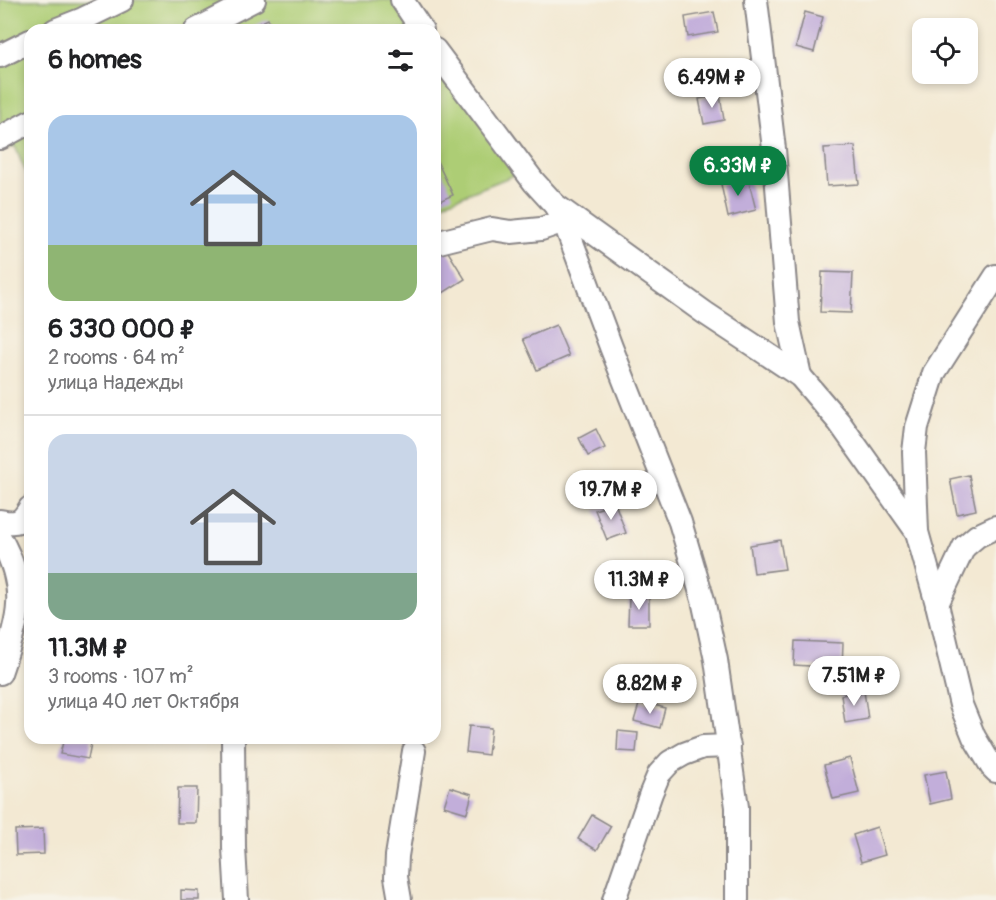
<!DOCTYPE html>
<html lang="en">
<head>
<meta charset="utf-8">
<style>
	:root { --surface:#fff; --page:#f6f6f6; --text:#202124; --muted:#757577; --line:#e0e0e0; --accent:#0b8043 }
	body { margin:0; font-family:Pangolin,sans-serif; background:var(--page); color:var(--text); height:100vh; display:flex; flex-direction:column; font-size:22px; white-space:nowrap }
	* { box-sizing:border-box; margin:0 }
	p { font-size:20px; color:var(--muted) }
	.icon { flex:none; width:33px; height:33px; fill:none; stroke:currentColor; stroke-width:2; stroke-linecap:round; stroke-linejoin:round }
	.map { position:relative; flex:1; overflow:hidden }
	.drawer { position:absolute; left:24px; top:24px; width:417px; height:720px; display:flex; flex-direction:column; background:var(--surface); border-radius:18px; box-shadow:0 3px 9px #0003 }
	.drawer>* { flex:none }
	.fabs { position:absolute; left:912px; top:18px; display:grid; gap:12px }
	.fabs a { display:grid; place-items:center; width:66px; height:66px; border-radius:12px; background:var(--surface); box-shadow:0 3px 9px #0003; font-size:30px }
	.price { position:absolute; translate:-50% -51px; padding:0 14px; border-radius:21px; background:#fff; color:#222; font-size:20px; line-height:39px; filter:drop-shadow(0 2px 3px #0008) }
	.price::after { content:''; position:absolute; left:50%; top:36px; width:18px; height:14px; margin-left:-9px; background:inherit; clip-path:polygon(0 0,100% 0,50% 100%) }
	.price.selected { background:var(--accent); color:#fff }
	ul { padding:0; list-style:none }
	li { display:grid; align-content:center; gap:12px; height:318px; padding:0 24px }
	li+li { border-top:2px solid var(--line) }
	li span { display:grid; place-items:center; height:186px; border-radius:18px; color:#555 }
	li>.icon { margin-inline-start:auto }
	span .icon { width:108px; height:108px; fill:#fffc; stroke-width:1 }
	li b { font-size:26px }
	h2 { display:flex; justify-content:space-between; align-items:center; height:72px; padding:0 24px; font-size:26px }
	.map>svg:first-child { display:block }
	.garden { fill:#adcd74; stroke:#687858; stroke-width:1.5 }
	.building { fill:#c2aeda }
	.lines { fill:none; stroke-linecap:round; stroke-linejoin:round }
	.minor-casing { stroke:#8a8687; stroke-width:26 }
	.minor { stroke:#fff; stroke-width:22 }
</style>
</head>
<body>
<div class="map">
<svg width="996" height="900" viewBox="0 0 996 900">
	<rect width="100%" height="100%" fill="#f7f3e8"/>
	<filter id="ink" filterUnits="userSpaceOnUse"><feTurbulence type="fractalNoise" baseFrequency=".0167" numOctaves="2"/><feDisplacementMap in="SourceGraphic" scale="12" xChannelSelector="R" yChannelSelector="G"/><feConvolveMatrix kernelMatrix="1 2 1 2 8 2 1 2 1" color-interpolation-filters="sRGB"/></filter>
	<filter id="wash" filterUnits="userSpaceOnUse"><feTurbulence type="fractalNoise" baseFrequency=".008" numOctaves="4" result="noise"/><feDisplacementMap in="SourceGraphic" scale="24" xChannelSelector="R" yChannelSelector="G"/><feGaussianBlur stdDeviation="1.35" result="paint"/><feColorMatrix in="noise" values="0 0 0 0 0 0 0 0 0 0 0 0 0 0 0 0 0 1.4 0 .05"/><feComposite in="paint" operator="in"/></filter>
	<g filter="url(#wash)">
		<rect width="100%" height="100%" fill="#f3e9d3"/>
		<g class="garden">
			<path d="M0,0h392l24,30h-386v153l-15,-37 -15,5z"/>
			<path d="M435,56l87,116 -87,35z"/>
		</g>
		<g id="blocks">
			<g class="building">
				<path d="M714,12l4,20 -30,5 -3,-20z"/>
				<path d="M805,12l18,5 -9,35 -18,-5z"/>
				<path d="M268,19l5,11h-23l-1,-2z"/>
				<path d="M720,95l4,25 -20,4 -5,-25z"/>
				<path d="M855,146l4,38 -32,2 -3,-38z"/>
				<path d="M435,157l18,38 -18,8z"/>
				<path d="M748,178l8,32 -28,7 -7,-33z"/>
				<path d="M445,247l20,32 -22,14 -8,-13v-27z"/>
				<path d="M822,272l31,1 -2,40 -31,-1z"/>
				<path d="M556,325l13,31 -32,14 -14,-31z"/>
				<path d="M596,429l9,19 -17,8 -9,-18z"/>
				<path d="M969,475l7,35 -19,4 -7,-35z"/>
				<path d="M615,503l11,30 -19,7 -12,-30z"/>
				<path d="M780,540l5,29 -31,4 -4,-28z"/>
				<path d="M629,597h20v28h-21z"/>
				<path d="M795,641l48,2 -1,25 -48,-3z"/>
				<path d="M864,691l4,28 -23,4 -4,-28z"/>
				<path d="M640,701l25,7 -5,20 -26,-7z"/>
				<path d="M469,726l22,2 -3,27 -22,-3z"/>
				<path d="M618,731l20,2 -2,19 -19,-1z"/>
				<path d="M64,738h28l-4,21 -28,-5z"/>
				<path d="M850,758l9,35 -26,6 -9,-34z"/>
				<path d="M946,771l5,28 -21,5 -6,-29z"/>
				<path d="M450,787l22,7 -5,19 -23,-7z"/>
				<path d="M178,788h19l-1,35h-19z"/>
				<path d="M592,815l19,11 -14,24 -19,-11z"/>
				<path d="M877,827l8,28 -24,7 -8,-27z"/>
				<path d="M43,829l1,25 -28,1 -1,-25z"/>
				<path d="M181,890l18,1v9h-18z"/>
			</g>
		</g>
	</g>
	<g filter="url(#ink)">
		<use href="#blocks" fill-opacity="0" stroke="#8a8687" stroke-width="1.5"/>
		<g class="lines">
			<g class="minor-casing">
				<g id="minor">
					<path d="M402,0l20,30"/>
					<path d="M756,0l18,149 14,173 12,54"/>
					<path d="M55,30l28,-11 39,-19"/>
					<path d="M196,30l58,-30"/>
					<path d="M435,50l99,132 21,23 150,108 95,63 39,46 78,110"/>
					<path d="M0,56l30,-15"/>
					<path d="M0,138l30,-16"/>
					<path d="M555,205l9,16 47,126 69,175 23,78 13,60 21,147v93"/>
					<path d="M435,243l57,-14 19,3 30,-3 23,-8"/>
					<path d="M996,276l-62,97 -17,54 -3,25 3,80 20,72 24,101 13,32 18,30 4,4"/>
					<path d="M0,521c17,3 21,2 30,-13"/>
					<path d="M0,538c30,53 18,81 0,135"/>
					<path d="M937,604l27,-57 13,-11 19,-9"/>
					<path d="M233,738l1,110 3,52"/>
					<path d="M400,900l-4,-23 1,-21 17,-105"/>
					<path d="M614,900l37,-107 8,-19 11,-12 14,-8 19,-7 26,-1"/>
				</g>
			</g>
			<use href="#minor" class="minor"/>
		</g>
	</g>
</svg>
<div class="fabs">
<a><svg class="icon" aria-label="locate" viewBox="0 0 24 24"><circle cx="12" cy="12" r="6"/><path d="M12 2v4M12 18v4M2 12h4M18 12h4"/></svg></a>
</div>
<b class="price" style="left:712px;top:109px">6.49M ₽</b>
<b class="price selected" style="left:738px;top:197px">6.33M ₽</b>
<b class="price" style="left:611px;top:521px">19.7M ₽</b>
<b class="price" style="left:639px;top:611px">11.3M ₽</b>
<b class="price" style="left:854px;top:707px">7.51M ₽</b>
<b class="price" style="left:650px;top:715px">8.82M ₽</b>
<section class="drawer">
<h2>6 homes<svg class="icon" aria-label="filters" viewBox="0 0 24 24"><path d="M4 7h16M4 17h16"/><circle cx="9" cy="7" r="2"/><circle cx="15" cy="17" r="2"/></svg></h2>
<ul>
<li><span style="background:linear-gradient(#a9c7e8 70%,#8fb573 0)"><svg class="icon" aria-label="home" viewBox="0 0 24 24"><path d="M3 11l9-7 9 7M6 9v11h12V9"/></svg></span><div><b>6 330 000 ₽</b><p>2 rooms · 64 m²</p><p>улица Надежды</p></div></li>
<li><span style="background:linear-gradient(#c9d6e8 75%,#7fa58c 0)"><svg class="icon" aria-label="home" viewBox="0 0 24 24"><path d="M3 11l9-7 9 7M6 9v11h12V9"/></svg></span><div><b>11.3M ₽</b><p>3 rooms · 107 m²</p><p>улица 40 лет Октября</p></div></li>
</ul>
</section>
</div>
</body>
</html>
